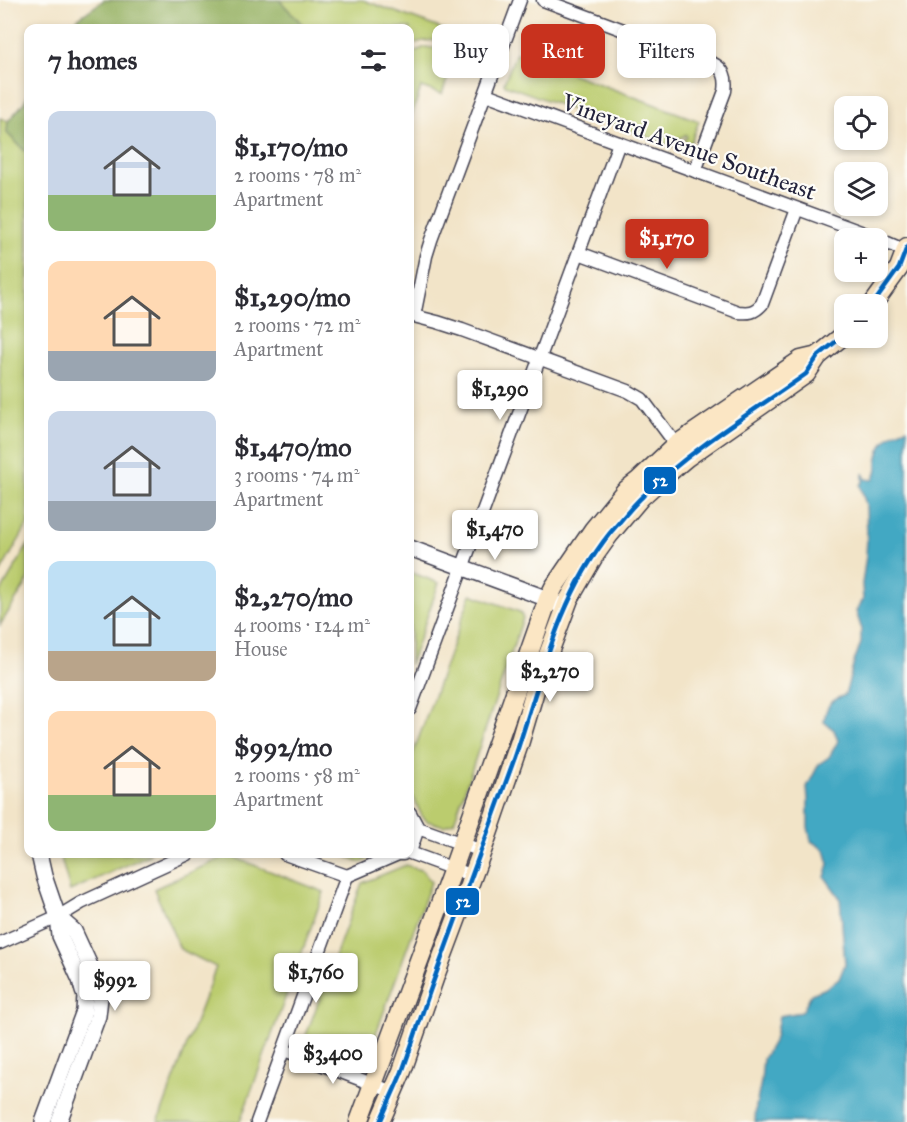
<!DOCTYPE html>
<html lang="en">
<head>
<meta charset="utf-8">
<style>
	:root { --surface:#fff; --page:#f7f7f7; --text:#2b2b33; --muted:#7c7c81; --accent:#c8321e }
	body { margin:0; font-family:"IM FELL Great Primer",serif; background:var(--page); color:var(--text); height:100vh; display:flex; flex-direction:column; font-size:22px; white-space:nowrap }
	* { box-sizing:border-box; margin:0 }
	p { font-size:20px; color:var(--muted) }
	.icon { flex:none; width:33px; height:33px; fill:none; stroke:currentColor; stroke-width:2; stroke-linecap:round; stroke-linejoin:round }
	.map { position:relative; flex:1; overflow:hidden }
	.panel { position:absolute; left:24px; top:24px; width:390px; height:834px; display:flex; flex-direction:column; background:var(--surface); border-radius:12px; box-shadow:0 3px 9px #0003 }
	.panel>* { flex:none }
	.hud { position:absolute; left:432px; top:24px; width:384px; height:54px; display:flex; gap:12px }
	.tools { position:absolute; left:834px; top:96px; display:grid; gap:12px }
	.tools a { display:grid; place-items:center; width:54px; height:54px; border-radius:12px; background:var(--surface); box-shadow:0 3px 9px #0003; font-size:30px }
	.price { position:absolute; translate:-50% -51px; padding:0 14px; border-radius:6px; background:#fff; color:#222; font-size:20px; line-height:39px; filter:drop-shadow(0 2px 3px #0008) }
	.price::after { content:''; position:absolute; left:50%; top:36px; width:18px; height:14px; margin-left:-9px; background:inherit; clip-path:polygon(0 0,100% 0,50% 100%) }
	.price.selected { background:var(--accent); color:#fff }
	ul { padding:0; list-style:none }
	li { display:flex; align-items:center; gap:18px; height:150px; padding:0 24px }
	li span { display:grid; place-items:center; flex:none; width:168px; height:120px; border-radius:12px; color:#555 }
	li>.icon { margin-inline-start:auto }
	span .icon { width:72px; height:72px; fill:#fffc; stroke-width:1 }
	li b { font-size:26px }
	h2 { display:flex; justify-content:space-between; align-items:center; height:72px; padding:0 24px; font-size:26px }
	.pill { padding:0 21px; border-radius:12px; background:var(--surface); box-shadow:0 3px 9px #0003; font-size:21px; line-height:54px }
	.pill.selected { background:var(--accent); color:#fff }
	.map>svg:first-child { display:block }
	.green { fill:#bbcc6e; stroke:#6e7754; stroke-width:1.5 }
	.forest { fill:#94b061; stroke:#5b694e; stroke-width:1.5 }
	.water { fill:#43a8c3; stroke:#32657f; stroke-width:1.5 }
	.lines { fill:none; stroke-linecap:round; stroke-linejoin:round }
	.minor-casing { stroke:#413f50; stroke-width:15 }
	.tertiary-casing { stroke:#413f50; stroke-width:18 }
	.secondary-casing { stroke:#413f50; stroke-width:21 }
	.minor { stroke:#fff; stroke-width:12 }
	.tertiary { stroke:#fff; stroke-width:15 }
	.secondary { stroke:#fbe6c4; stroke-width:18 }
	.bus-1-casing { stroke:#fdfcf7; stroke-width:9 }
	.bus-1 { stroke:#0065bd; stroke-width:4.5 }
	.labels { text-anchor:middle; stroke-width:4.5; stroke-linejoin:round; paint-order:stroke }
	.street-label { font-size:24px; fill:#22223b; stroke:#fdfcf7 }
	.line-badge { stroke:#fdfcf7; stroke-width:2 }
	.badge-label { font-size:16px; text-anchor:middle; font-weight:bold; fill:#fff }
</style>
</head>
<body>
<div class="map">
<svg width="907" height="1122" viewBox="0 0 907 1122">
	<rect width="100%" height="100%" fill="#fdfcf7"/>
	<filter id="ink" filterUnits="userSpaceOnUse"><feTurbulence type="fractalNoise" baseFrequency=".0167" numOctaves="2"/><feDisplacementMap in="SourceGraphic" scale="12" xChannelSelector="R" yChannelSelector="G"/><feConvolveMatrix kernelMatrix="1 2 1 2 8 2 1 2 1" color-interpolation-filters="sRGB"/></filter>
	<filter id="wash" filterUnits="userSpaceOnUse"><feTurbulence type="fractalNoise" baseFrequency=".008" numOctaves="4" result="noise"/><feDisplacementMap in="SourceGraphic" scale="24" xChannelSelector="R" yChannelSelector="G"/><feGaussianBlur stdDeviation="1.35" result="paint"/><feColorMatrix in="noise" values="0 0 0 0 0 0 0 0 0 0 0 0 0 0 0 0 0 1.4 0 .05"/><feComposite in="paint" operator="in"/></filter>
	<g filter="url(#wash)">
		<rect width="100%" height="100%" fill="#f2e4c8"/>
		<g class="green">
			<path d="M279,0h84l123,45 -10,24c-18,-23 -37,-36 -66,-24v-17h-104z"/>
			<path d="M426,47c11,1 19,4 29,10l-13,37 -21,-7 -11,33v-67z"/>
			<path d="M516,53l183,68 -10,26 -3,-1 -2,-7 3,-1 -1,-3 -8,4 4,4 2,7 -179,-65 -1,-2z"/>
			<path d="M0,118l8,3 -1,12 21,21v206c-2,7 -3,15 0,22v142l-28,49z"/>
			<path d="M28,545v36l-28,44v-32z"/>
			<path d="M410,572l29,11 -29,82z"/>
			<path d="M471,594l49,18 3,6 -69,204 -10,4 -17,-5 -5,-5 -12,-25v-29z"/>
			<path d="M60,854h91l-81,37z"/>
			<path d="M339,854h42l-20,8z"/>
			<path d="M228,855l96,37 -84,230h-82l58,-155 -36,-18 -26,-60z"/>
			<path d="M406,865l17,6 8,11 -62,171 -11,7 -51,-18 -2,-4 57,-155z"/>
		</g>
		<g class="forest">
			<path d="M104,0h175l27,28h-235l6,-9z"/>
			<path d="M28,95v59l-21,-21 1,-12 15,-17z"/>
		</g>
		<path class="water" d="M907,428v694h-152l1,-16 5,-24 2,-23 12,-21 4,-22 23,-4 9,-18 13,-5 15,-10 6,-15 -5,-66 -15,-21 4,-13 -4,-14 -14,-9 -3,-14v-27l-1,-13 12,-23 10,-7 9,-16 -4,-11 -10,-8c2,-17 6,-21 21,-27l10,-36 6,-16v-16l-5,-16 7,-11 -1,-16 4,-28 1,-18 -1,-33 -6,-20 3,-3v-9l3,6 7,1c7,-12 2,-12 5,-23 4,-17 14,-25 29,-29z"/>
	</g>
	<g filter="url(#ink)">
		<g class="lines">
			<g class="minor-casing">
				<g id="minor">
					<path d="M543,0l169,63c12,6 15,14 13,28l-30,80"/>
					<path d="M486,94l391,144"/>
					<path d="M878,239l28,12"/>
					<path d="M579,253l159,59c11,1 16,1 24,-8l35,-95"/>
					<path d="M410,315l27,7 25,8 166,61 14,8 38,51"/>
					<path d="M414,316l12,-60 5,-16 89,-240"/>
					<path d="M410,709l209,-566"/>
					<path d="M410,813l8,15 -8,24"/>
					<path d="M418,828l64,23"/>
					<path d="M410,853l63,23"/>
					<path d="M285,854l62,22 51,-22h5"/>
					<path d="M0,943l58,-26 23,-14 107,-49"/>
					<path d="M284,1050l109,42"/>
					<path d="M257,1122l90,-246"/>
				</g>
			</g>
			<g class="tertiary-casing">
				<g id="tertiary">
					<path d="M410,548l138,51 17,9"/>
					<path d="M39,854l5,22 14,41 2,19 20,44 3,11 2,5 -1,15 -41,111"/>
					<path d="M58,917l16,14 23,50 3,17 -2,18 -39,106"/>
				</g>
			</g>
			<g class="secondary-casing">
				<g id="secondary">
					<path d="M873,304l26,-36 8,-21"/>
					<path d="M359,1122l94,-253 95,-270 6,-12 39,-57 32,-39 14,-11 37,-35 125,-85 17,-4"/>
					<path d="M380,1122l22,-51 33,-95 47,-125 38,-110 16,-54 33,-88 25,-43 15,-21 32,-38 19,-17 26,-22 120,-84 12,-18 26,-21"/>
				</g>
			</g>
			<use href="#minor" class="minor"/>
			<use href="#tertiary" class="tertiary"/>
			<use href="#secondary" class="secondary"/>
			<g class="bus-1-casing">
				<g id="bus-1">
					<path d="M873,304l26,-36 8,-21"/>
					<path d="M380,1122c7,-17 15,-33 22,-50 12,-32 22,-66 34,-98 27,-73 53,-145 79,-217 26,-77 43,-159 95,-224 11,-12 21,-26 33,-37 48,-47 108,-83 163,-122l12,-18 26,-21"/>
				</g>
			</g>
			<use href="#bus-1" class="bus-1"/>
		</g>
	</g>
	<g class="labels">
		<g class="street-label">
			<text transform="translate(689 147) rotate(20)" y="8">Vineyard Avenue Southeast</text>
		</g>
	</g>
	<g class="line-badge">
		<rect x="643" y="466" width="34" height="29" rx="6" fill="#0065bd"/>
		<rect x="445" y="887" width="35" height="29" rx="6" fill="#0065bd"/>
	</g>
	<g class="badge-label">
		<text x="660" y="486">52</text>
		<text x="463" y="907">52</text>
	</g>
</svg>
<div class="tools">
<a><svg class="icon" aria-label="locate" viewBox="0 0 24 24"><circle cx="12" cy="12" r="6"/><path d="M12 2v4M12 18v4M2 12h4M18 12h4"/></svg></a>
<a><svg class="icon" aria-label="layers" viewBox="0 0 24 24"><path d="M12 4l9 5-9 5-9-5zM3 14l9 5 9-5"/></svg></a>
<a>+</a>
<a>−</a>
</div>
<b class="price selected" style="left:667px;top:270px">$1,170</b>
<b class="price" style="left:500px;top:421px">$1,290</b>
<b class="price" style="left:495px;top:561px">$1,470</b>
<b class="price" style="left:550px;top:703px">$2,270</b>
<b class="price" style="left:316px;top:1004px">$1,760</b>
<b class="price" style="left:115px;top:1012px">$992</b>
<b class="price" style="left:333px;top:1085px">$3,400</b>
<div class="hud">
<a class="pill">Buy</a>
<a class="pill selected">Rent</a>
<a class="pill">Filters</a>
</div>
<section class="panel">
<h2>7 homes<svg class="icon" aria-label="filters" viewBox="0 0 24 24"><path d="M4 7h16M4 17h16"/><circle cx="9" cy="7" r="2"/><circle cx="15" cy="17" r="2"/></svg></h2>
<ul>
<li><span style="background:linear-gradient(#c9d6e8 70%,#8fb573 0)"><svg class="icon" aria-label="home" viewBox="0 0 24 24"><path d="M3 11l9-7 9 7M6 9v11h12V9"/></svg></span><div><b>$1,170/mo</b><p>2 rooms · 78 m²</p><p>Apartment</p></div></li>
<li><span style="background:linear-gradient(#ffd9b3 75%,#9aa5b1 0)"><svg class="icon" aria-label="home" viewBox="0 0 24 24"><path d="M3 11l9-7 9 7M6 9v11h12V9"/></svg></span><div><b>$1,290/mo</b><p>2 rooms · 72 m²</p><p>Apartment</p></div></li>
<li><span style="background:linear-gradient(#c9d6e8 75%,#9aa5b1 0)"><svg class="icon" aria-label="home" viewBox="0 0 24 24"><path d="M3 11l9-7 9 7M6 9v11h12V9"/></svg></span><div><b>$1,470/mo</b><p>3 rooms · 74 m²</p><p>Apartment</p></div></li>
<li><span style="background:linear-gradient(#bfe0f5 75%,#b9a48a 0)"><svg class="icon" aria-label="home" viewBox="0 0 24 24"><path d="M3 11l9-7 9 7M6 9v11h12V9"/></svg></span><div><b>$2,270/mo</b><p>4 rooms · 124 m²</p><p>House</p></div></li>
<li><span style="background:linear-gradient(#ffd9b3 70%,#8fb573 0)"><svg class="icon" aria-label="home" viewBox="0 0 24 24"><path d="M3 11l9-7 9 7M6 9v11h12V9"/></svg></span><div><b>$992/mo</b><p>2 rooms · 58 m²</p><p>Apartment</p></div></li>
</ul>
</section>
</div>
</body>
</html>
